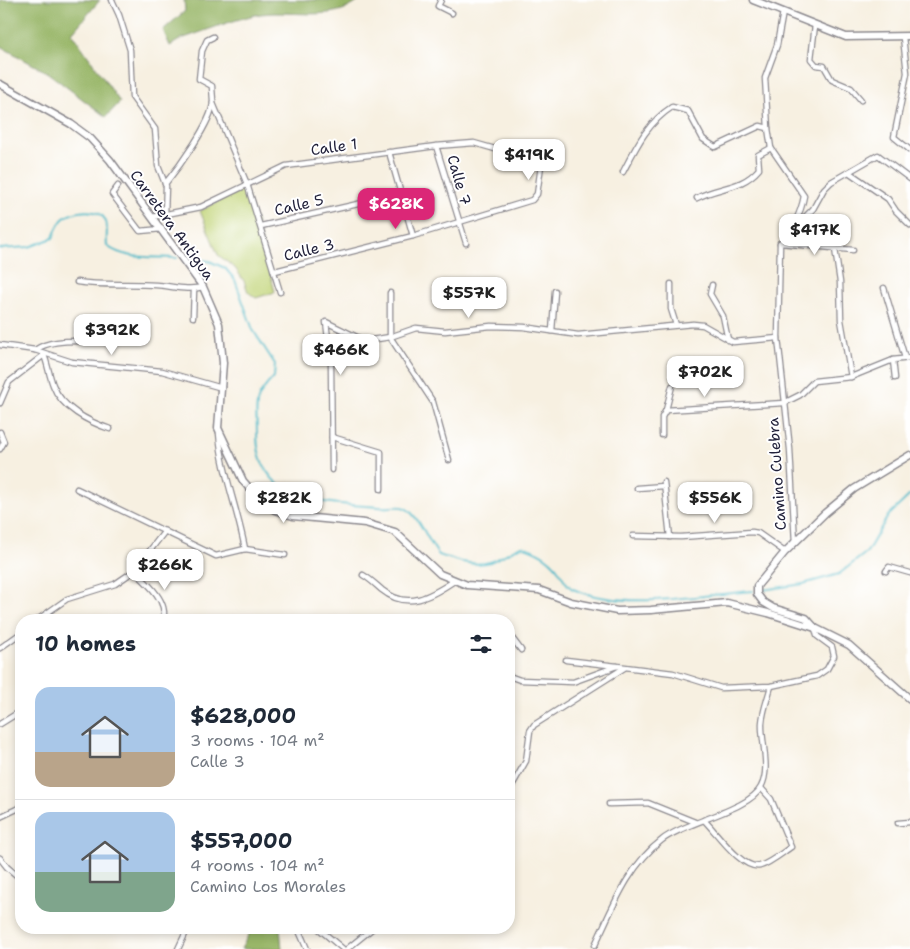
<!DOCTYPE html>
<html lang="en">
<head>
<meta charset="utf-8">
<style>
	:root { --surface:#fff; --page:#f6f6f7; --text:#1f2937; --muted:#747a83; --line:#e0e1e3; --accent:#db2777 }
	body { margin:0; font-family:"Shantell Sans",sans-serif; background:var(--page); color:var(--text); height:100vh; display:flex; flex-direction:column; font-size:19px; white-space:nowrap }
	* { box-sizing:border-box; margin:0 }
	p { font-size:16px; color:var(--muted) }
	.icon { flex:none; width:28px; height:28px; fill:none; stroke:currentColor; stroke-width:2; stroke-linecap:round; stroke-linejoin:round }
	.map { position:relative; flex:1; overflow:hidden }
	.side { position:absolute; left:15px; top:614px; width:500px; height:320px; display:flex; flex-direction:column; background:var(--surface); border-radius:20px; box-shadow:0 2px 8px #0003 }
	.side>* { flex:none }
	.price { position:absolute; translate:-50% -42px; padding:0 11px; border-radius:10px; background:#fff; color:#222; font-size:16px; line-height:32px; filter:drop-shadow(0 1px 2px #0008) }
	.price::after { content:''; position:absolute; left:50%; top:30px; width:15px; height:11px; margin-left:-8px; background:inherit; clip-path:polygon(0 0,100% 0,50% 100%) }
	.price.on { background:var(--accent); color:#fff }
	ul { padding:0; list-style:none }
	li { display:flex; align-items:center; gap:15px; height:125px; padding:0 20px }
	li+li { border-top:1px solid var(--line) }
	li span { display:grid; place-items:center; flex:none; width:140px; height:100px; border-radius:15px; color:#555 }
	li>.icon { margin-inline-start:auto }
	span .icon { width:60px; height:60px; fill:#fffc; stroke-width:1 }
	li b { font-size:21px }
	h2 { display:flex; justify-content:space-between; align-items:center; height:60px; padding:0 20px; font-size:21px }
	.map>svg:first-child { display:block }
	.green { fill:#c1d477; stroke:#727b59 }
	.forest { fill:#98b668; stroke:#5d6c52 }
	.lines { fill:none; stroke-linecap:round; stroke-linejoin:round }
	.stream { stroke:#4db9c8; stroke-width:2 }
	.street-casing { stroke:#8c898e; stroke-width:7 }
	.secondary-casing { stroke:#8c898e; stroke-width:9 }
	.street { stroke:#fff; stroke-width:4.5 }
	.secondary { stroke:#fff; stroke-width:6 }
	.labels { text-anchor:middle; stroke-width:4; stroke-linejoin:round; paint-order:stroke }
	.street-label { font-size:15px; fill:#22223b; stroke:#fff }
</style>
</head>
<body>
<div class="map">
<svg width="910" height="949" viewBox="0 0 910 949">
	<rect width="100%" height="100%" fill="#fff"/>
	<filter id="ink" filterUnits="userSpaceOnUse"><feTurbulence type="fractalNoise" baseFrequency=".02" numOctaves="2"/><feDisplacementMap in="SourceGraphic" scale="10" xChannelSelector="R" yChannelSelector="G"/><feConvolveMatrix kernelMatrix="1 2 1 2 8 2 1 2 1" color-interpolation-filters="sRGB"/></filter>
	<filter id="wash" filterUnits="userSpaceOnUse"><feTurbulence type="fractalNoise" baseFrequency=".0096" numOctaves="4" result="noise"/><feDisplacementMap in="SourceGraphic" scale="20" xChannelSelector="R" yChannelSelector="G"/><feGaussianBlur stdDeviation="1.12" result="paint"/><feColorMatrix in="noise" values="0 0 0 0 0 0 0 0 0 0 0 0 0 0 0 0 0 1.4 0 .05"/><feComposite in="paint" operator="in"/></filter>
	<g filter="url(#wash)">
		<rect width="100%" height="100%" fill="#f7f0e1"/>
		<path class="green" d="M240,190l6,2 12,34 17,66 -19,6 -8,-6 -4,-11 -9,-13 -17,-13 -18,-44z"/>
		<g class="forest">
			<path d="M0,0h100l-28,33 48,69 -14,15 -58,-44 -48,-27z"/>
			<path d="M184,0h176c-27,24 -72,8 -105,15 -25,6 -50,16 -74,24l-11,7 -7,-16 22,-19z"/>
			<path d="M252,928h28l2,21h-41z"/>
		</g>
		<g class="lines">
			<g class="stream">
				<path d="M0,249l29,-2 24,-9c2,-6 5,-13 9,-18 9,-10 39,-14 44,2 2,6 0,17 1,24 20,15 46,10 70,12"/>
				<path d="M189,259l20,2 16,7 10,12 18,50 22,34 -1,13c-23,24 -17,28 -17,58 1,70 71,68 122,72 8,1 16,-1 23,0 15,3 27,37 37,48 15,5 34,12 51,7 11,-4 21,-12 32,-16 15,5 25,10 35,22 5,7 9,18 16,21 52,22 125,6 180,2"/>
				<path d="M762,590l41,-6 36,-10 28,-22 21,-36 22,-21"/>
			</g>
		</g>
	</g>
	<g filter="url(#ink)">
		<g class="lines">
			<g class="street-casing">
				<g id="street">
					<path d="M112,0l7,15 11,35 2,47 23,32 3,37 8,20 -1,29"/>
					<path d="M441,0l-3,6 14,7"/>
					<path d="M783,12l-6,33 -12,33 3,50 3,20 33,48c-3,17 -12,35 -24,47l-2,95 12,111 5,94"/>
					<path d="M815,25l-4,34 5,6 8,1 8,14 19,8 10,12"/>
					<path d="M903,37l4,36 -13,64 16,13"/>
					<path d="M213,103l34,81 33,108"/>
					<path d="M436,146l30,97"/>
					<path d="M389,152l24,84"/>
					<path d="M623,172c13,-25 24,-49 49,-65l16,4 15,28 12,8 45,-21 8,2"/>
					<path d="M850,173l38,26 8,12 14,14"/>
					<path d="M165,184c14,-17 47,-62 48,-82 0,-5 -1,-11 -1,-16l-13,-7 3,-28 5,-11 6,-3"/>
					<path d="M118,186l-6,8 28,37 22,-2"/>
					<path d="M697,198c22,-12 44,-8 62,-29l-1,-14 13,-7"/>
					<path d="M152,217l49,-10 85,-41 150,-20 38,-3 63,18 4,5 -4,28 -5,6 -119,36 -138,35"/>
					<path d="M261,226l141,-32"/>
					<path d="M839,235c-16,5 -35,7 -50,-2l24,-24 11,-20 7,-7 47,-27 32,24"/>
					<path d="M780,243l73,7"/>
					<path d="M835,249l5,33 1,38 10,57"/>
					<path d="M77,282c26,4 52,1 79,3 16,1 31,6 47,2"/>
					<path d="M671,284v25l5,16"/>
					<path d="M712,285l-2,9 13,22 5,24"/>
					<path d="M884,288l21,70"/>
					<path d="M390,293v44l43,65 16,58"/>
					<path d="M193,317l1,-27"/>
					<path d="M552,331l3,-40"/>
					<path d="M0,345l35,5 37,12 90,9 60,17"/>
					<path d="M35,350c19,-13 45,-7 67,-10 6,-1 13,-4 19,-6"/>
					<path d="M893,360l2,18"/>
					<path d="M0,403l9,-21 35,-27c4,10 5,20 9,30 8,23 36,37 57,44"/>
					<path d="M666,410l6,-24"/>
					<path d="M0,432l4,10 -4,7"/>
					<path d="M219,433c3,39 19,77 26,116"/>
					<path d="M662,435v-18l4,-7 118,-7 16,-8 14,-14 37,-4 42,-17 17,-2"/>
					<path d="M332,437l49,15v37"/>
					<path d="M332,470l-1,-107 -5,-41 39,19 25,-4 26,-9 29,3 46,-5 33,1 54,8 115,-11 10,1 30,17 45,-4"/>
					<path d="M664,482l6,55"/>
					<path d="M637,488l27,-2"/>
					<path d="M77,489l139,67 29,-7"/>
					<path d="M633,536l48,1 71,-5 6,1 27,19"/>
					<path d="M245,549l40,6"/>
					<path d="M134,571c12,11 35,30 29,49"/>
					<path d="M886,571l3,-4 21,6"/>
					<path d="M363,575c7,4 12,9 19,15 26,21 49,6 72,-9"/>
					<path d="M37,620l30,-21 48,-15 19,-13 31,-40"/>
					<path d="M509,634l12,16"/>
					<path d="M0,648l21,-15"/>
					<path d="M566,660l51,6"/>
					<path d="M509,676l11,4 53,2 44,-16 56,7 48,15 50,-2 46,-10 10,-7 7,-13 -2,-9 -15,-11 -2,-8"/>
					<path d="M0,724l21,-13"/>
					<path d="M509,791l17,-30 4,-30 4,-6 90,-57"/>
					<path d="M609,804l39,-1 47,19"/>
					<path d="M0,817l21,-10"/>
					<path d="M704,820c13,13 38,50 56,46 10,-3 22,-13 31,-19l-20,-48 -10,-11"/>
					<path d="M898,823l12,-1"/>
					<path d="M0,858l7,9 14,12"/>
					<path d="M300,928v5l7,16"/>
					<path d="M318,928l25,21"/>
					<path d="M595,945c18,-38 33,-79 67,-105 22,-18 88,-30 99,-53 10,-18 0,-45 1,-64 1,-13 6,-25 9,-37"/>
					<path d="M178,949l10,-21"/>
					<path d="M347,949l26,-21"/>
				</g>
			</g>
			<g class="secondary-casing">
				<g id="secondary">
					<path d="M753,0l93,37 64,-1"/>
					<path d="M0,84l71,40 19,14 20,22 93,127 16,37 4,39 -5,65 25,53 16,18 16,11 18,6 72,7 30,9 45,42 27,11 72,5 32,12 46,9 34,-1 76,-7 41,10 47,15"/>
					<path d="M910,455l-56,34 -29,24 -40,39 -28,34v8l6,8 10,6 33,10 9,10 34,17 61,54"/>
				</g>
			</g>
			<use href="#street" class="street"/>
			<use href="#secondary" class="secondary"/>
		</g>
	</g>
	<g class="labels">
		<g class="street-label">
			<text transform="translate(334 147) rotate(-8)" y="5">Calle 1</text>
			<text transform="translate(459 180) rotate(74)" y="5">Calle 7</text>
			<text transform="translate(299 205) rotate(-13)" y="5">Calle 5</text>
			<text transform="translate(172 225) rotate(54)" y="5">Carretera Antigua</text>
			<text transform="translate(309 250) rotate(-14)" y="5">Calle 3</text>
			<text transform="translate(777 474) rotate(-94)" y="5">Camino Culebra</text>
		</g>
	</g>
</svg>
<b class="price" style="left:529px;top:181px">$419K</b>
<b class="price on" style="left:396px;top:230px">$628K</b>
<b class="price" style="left:815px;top:256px">$417K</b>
<b class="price" style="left:469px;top:319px">$557K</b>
<b class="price" style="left:112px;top:356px">$392K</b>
<b class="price" style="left:341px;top:376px">$466K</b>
<b class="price" style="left:705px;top:398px">$702K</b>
<b class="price" style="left:284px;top:524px">$282K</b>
<b class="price" style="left:715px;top:524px">$556K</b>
<b class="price" style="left:165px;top:591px">$266K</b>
<section class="side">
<h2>10 homes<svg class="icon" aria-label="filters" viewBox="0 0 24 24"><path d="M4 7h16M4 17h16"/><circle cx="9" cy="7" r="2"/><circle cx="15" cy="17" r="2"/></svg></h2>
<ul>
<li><span style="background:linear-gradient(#a9c7e8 65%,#b9a48a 0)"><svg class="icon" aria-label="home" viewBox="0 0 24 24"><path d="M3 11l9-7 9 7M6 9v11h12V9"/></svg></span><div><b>$628,000</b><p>3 rooms · 104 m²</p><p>Calle 3</p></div></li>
<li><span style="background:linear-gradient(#a9c7e8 60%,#7fa58c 0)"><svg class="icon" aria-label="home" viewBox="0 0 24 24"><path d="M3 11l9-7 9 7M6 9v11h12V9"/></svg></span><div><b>$557,000</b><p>4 rooms · 104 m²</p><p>Camino Los Morales</p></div></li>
</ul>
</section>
</div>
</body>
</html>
